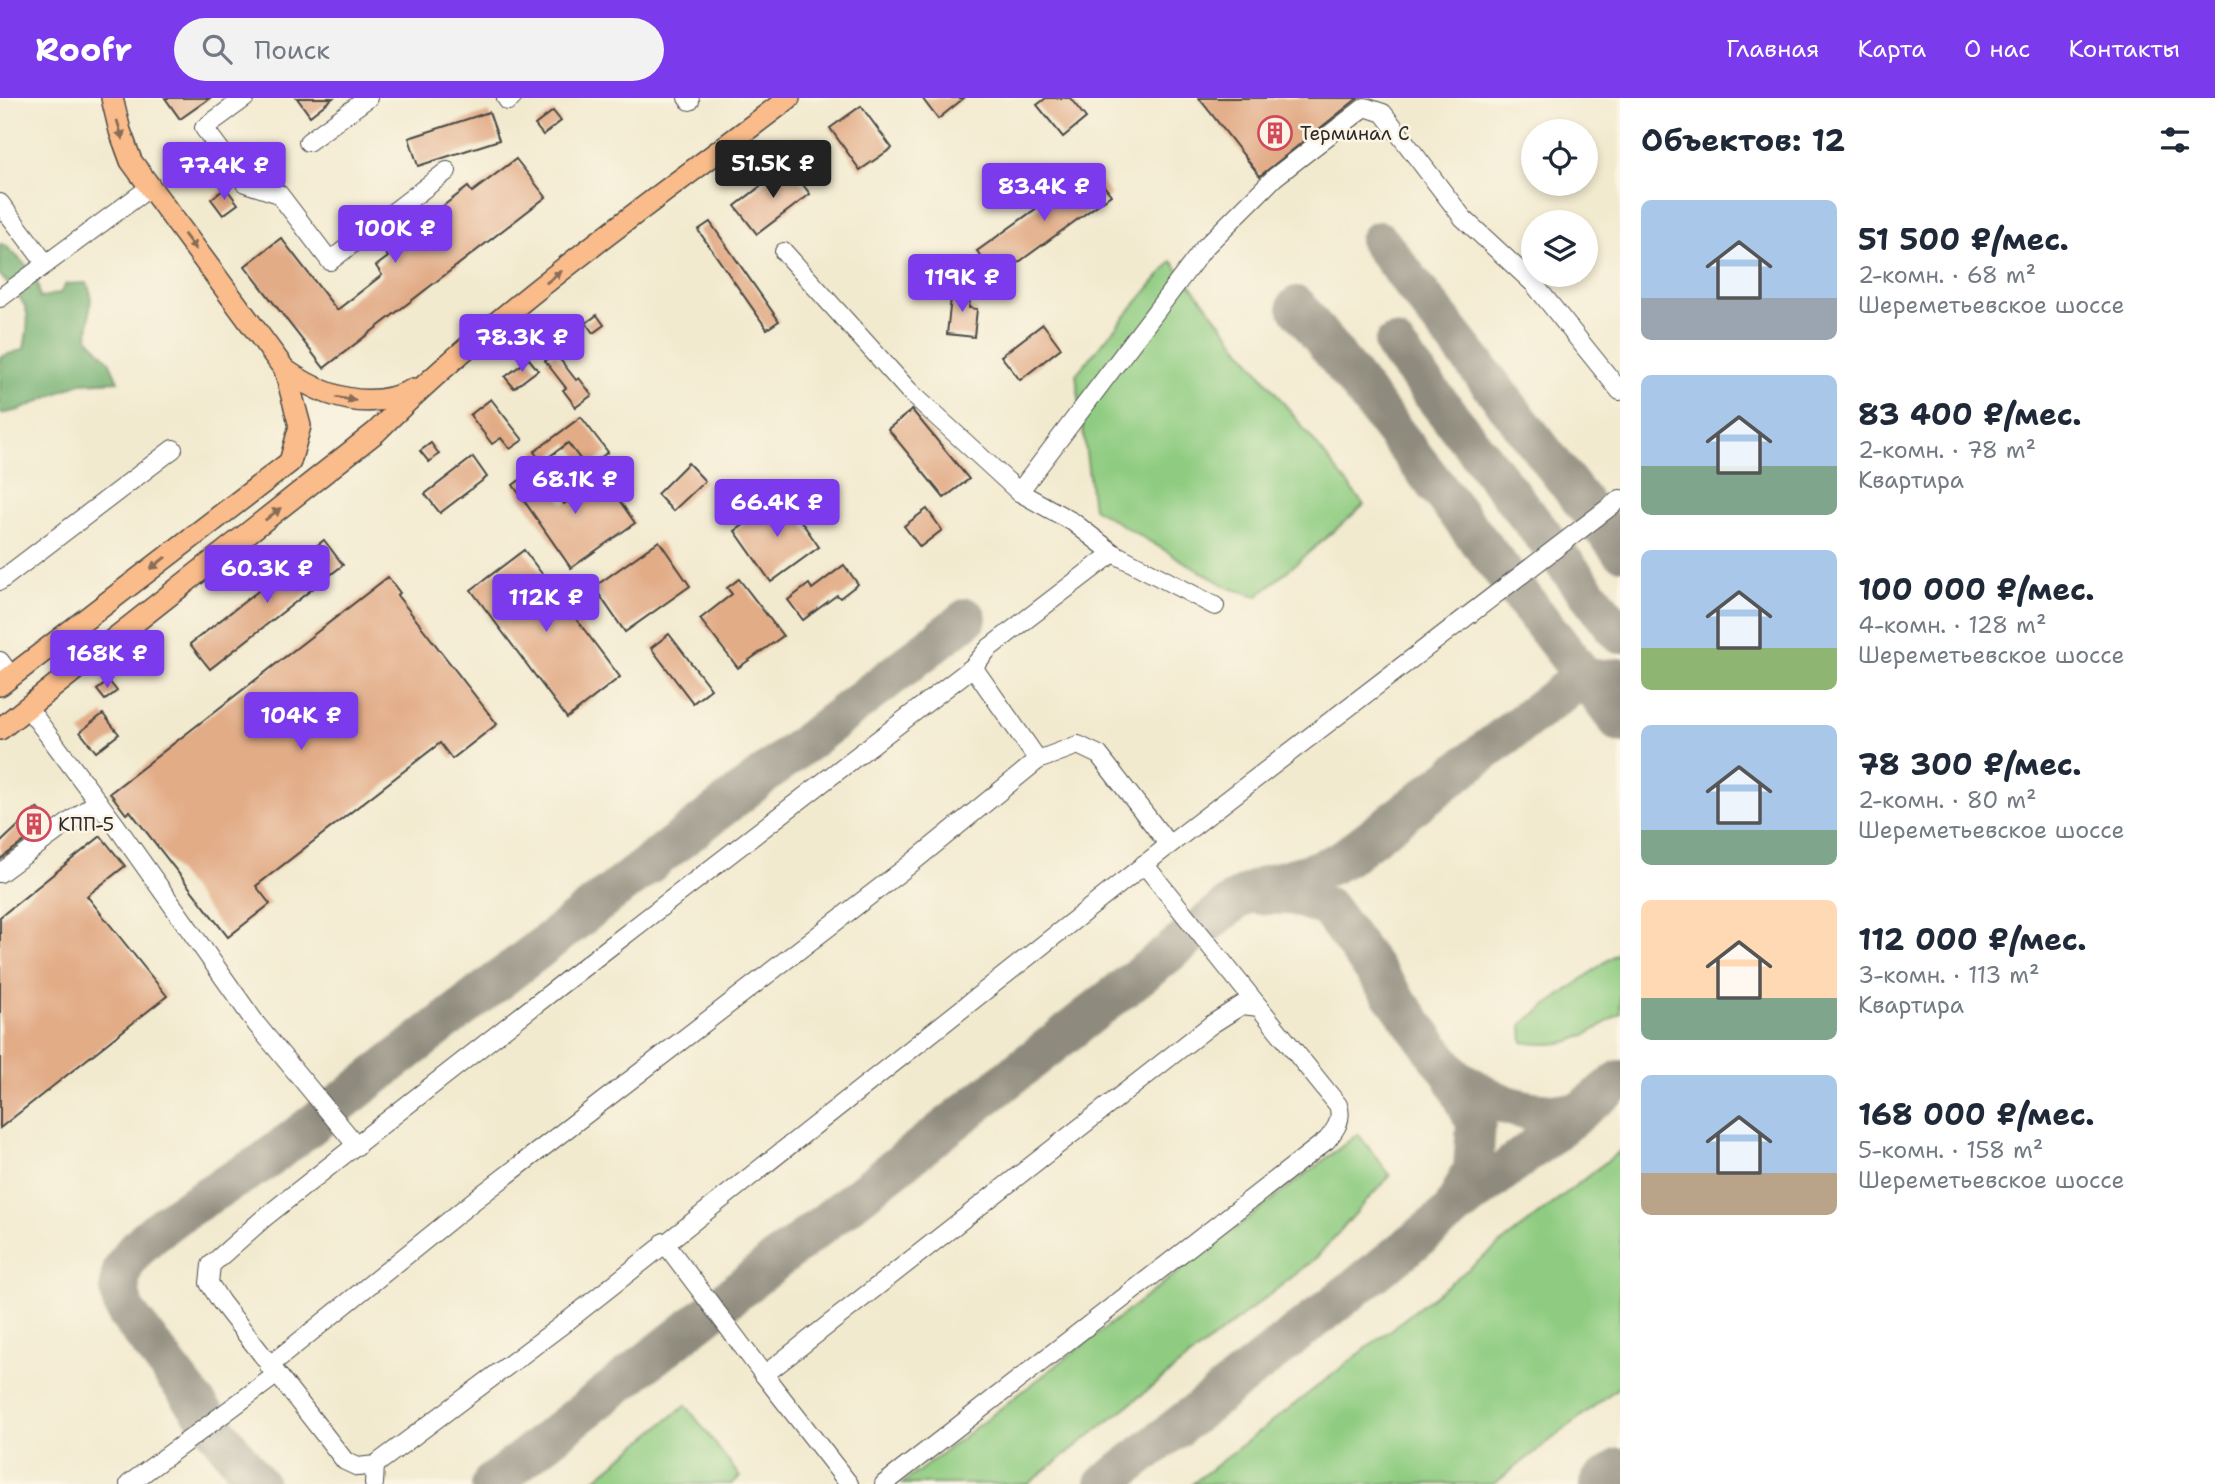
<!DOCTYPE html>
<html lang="ru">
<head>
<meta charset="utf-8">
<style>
	:root { --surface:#fff; --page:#f2f2f3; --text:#1f2937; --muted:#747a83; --accent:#7c3aed }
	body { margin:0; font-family:"Shantell Sans",sans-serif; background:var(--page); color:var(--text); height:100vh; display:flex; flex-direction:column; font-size:26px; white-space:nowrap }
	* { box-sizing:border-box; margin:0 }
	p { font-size:23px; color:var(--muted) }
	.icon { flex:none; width:38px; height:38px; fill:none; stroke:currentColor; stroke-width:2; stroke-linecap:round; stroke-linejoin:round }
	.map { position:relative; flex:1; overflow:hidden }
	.drawer { display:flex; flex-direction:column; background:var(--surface); width:595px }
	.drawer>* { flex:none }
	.fabs { position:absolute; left:1521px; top:21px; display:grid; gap:14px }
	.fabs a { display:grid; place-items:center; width:77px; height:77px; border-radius:50%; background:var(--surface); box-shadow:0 4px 10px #0003; font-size:35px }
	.price { position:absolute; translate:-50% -60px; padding:0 16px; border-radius:7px; background:var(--accent); color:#fff; font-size:23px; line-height:46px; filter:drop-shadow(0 2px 4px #0008) }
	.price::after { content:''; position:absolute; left:50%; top:42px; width:21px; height:16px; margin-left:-10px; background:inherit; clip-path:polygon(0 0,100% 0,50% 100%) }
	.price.current { background:#222; color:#fff }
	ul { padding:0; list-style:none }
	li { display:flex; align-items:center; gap:21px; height:175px; padding:0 21px }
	li span { display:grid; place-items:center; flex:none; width:196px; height:140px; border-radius:10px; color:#555 }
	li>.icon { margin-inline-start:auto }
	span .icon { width:84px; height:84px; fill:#fffc; stroke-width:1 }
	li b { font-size:30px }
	h2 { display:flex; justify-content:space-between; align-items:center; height:84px; padding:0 21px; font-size:30px }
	header { display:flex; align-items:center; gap:42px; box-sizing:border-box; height:98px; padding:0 35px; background:var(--accent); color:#fff }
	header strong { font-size:33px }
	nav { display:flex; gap:38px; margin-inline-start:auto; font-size:24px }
	.search { width:490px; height:63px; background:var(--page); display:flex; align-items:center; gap:18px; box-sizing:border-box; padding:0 24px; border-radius:38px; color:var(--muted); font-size:26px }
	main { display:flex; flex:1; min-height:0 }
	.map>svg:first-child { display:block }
	.green { fill:#8fcc81; stroke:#5d7c56; stroke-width:2 }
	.forest { fill:#73b06f; stroke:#4f6e4d; stroke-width:2 }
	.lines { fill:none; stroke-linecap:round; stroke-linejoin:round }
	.taxiway { stroke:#8e8a7d; stroke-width:40 }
	.building { fill:#e2ac87 }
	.minor-casing { stroke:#494844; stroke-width:20 }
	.major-casing { stroke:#494844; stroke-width:24 }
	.minor { stroke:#fff; stroke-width:18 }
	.major { stroke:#fabc8b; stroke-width:21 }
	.oneway { fill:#886c56 }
	.labels { text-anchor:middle; stroke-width:5; stroke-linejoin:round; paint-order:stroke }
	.poi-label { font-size:19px; fill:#2b2b2b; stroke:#fcf5e5; text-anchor:start }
</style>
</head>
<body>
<header>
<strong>Roofr</strong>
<div class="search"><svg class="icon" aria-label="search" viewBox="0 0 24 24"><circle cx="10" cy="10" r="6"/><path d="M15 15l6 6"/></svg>Поиск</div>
<nav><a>Главная</a><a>Карта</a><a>О нас</a><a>Контакты</a></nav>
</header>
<main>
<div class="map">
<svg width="1620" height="1386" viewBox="0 0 1620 1386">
	<rect width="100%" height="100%" fill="#fcf5e5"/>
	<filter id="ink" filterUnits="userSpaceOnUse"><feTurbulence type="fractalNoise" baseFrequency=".0143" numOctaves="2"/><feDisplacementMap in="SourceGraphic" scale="14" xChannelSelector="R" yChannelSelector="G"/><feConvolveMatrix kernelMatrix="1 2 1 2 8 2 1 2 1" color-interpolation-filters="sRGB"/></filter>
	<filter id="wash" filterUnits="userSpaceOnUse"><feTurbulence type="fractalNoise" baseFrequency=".00686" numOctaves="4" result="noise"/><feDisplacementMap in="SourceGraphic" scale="28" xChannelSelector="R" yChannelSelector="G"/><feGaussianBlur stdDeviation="1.57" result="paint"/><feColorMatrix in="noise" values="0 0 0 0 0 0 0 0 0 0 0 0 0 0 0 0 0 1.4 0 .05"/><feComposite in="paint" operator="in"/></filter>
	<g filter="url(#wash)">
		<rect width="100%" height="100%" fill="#f2eacf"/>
		<g class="green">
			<path d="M1172,163l192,244 -106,91 -29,-8 -136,-80 -17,-134z"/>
			<path d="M1620,853v62c-36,25 -53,36 -97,29l-1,-18z"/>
			<path d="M1358,1036l32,41 -75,84 -287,225h-126z"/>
			<path d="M1620,1053v235l-126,98h-302z"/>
			<path d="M686,1307l54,72 -9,7h-142z"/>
		</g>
		<path class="forest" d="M0,146l5,1 31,30 4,23 20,-5 6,-9 21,-1 4,12 -3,43 21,23 9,20 -38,2 -60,27 -20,4v-57l24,-8c8,-42 4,-43 -24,-74z"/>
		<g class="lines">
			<g class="taxiway">
				<path d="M1379,143l241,309"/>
				<path d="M1297,208l323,417"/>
				<path d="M1394,247l226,289"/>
				<path d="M1261,797h31l36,13 124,167 24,48 -3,46 -21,42"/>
				<path d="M1452,977c49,32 66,38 125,39"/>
				<path d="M258,1386l-132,-172c-5,-11 -8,-24 -5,-37 9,-41 108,-91 144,-114l702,-543"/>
				<path d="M491,1386l743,-582c39,-27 74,-22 112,-45l219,-167 19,-10 36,-2"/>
				<path d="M1105,1386l515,-404"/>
				<path d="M1599,1386l21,-16"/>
			</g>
		</g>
		<g id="blocks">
			<g class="building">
				<path d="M165,0h45l-30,21z"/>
				<path d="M297,0h36l-23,18z"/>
				<path d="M922,0h42l-26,21z"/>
				<path d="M1046,0h24l16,20 -23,19 -26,-32z"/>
				<path d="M1199,0h159l-98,78z"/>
				<path d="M861,8l31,42 -32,22 -30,-42z"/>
				<path d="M553,13l8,10 -18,14 -8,-10z"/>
				<path d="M489,14l10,28 -81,26 -9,-28z"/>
				<path d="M516,61l30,38 -222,171 -79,-102 36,-28 56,72 45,-35 -6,-9 12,-9 -4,-6 84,-64 4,5z"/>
				<path d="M788,67l22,29 -53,40 -22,-28z"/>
				<path d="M1091,71l20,26 -114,83 -20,-27z"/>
				<path d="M226,90l12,16 -15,11 -12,-16z"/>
				<path d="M710,124l69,99 -12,8 -69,-99z"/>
				<path d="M952,191l19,1 -2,18 8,1 -3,28 -27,-3z"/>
				<path d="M597,217l7,10 -11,8 -7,-10z"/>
				<path d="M1043,226l18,24 -41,32 -19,-24z"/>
				<path d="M555,255l21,27 3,-2 13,17 -16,12 -13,-17 3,-2 -21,-27z"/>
				<path d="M529,261l9,11 -24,18 -9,-11z"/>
				<path d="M491,301l32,41 -13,9 -9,-11 -9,6 -22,-29z"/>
				<path d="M912,312l57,69 -25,19 -56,-69z"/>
				<path d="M581,319l27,35 -21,16 -19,-25 -26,19 -8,-10z"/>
				<path d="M431,345l8,11 -10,8 -9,-11z"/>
				<path d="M473,359l14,20 -47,36 -15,-19z"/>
				<path d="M688,365l17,18 -32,30 -16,-17z"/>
				<path d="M536,370l28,36 39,-27 32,46 -64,45 -58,-83z"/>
				<path d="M784,399l35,50 -48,35 -36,-51z"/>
				<path d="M927,411l15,21 -22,17 -16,-21z"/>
				<path d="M324,442l19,25 -133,104 -20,-25z"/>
				<path d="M659,443l31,45 -65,46 -31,-45z"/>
				<path d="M524,452l96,127 -53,41 -96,-128z"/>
				<path d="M844,467l14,19 -18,14 -3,-3 -34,25 -15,-20 21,-16 3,5z"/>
				<path d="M388,479l12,16 -3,2 100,129 -45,35 -12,-16 -184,143 14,18 -42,33 -98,-126 -4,3 -16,-21z"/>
				<path d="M739,481l44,57 -45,32 -38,-49 32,-25 -5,-6z"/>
				<path d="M669,536l42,55 -18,14 -42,-55z"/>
				<path d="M109,583l8,10 -12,9 -8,-10z"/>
				<path d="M103,616l16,20 -23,18 -16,-20z"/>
				<path d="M37,710l12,15 -49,36v-16z"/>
				<path d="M101,738l24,30 -38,30 80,100 -167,132v-211z"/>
			</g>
		</g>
	</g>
	<g filter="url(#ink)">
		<use href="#blocks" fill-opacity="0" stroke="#494844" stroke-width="2"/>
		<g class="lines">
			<g class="minor-casing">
				<g id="minor">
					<path d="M245,0l-41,30 41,55 34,11 51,67 117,-90"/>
					<path d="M506,0l2,3 4,-3"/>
					<path d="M687,0l3,3"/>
					<path d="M308,44l60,-44"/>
					<path d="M0,105l46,61"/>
					<path d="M784,154l125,139 110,101 54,30 40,31"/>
					<path d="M0,200l149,-110"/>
					<path d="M1019,394l185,-244 71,-71 90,-70 18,6 80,105 71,66 86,107"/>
					<path d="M0,483l173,-132"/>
					<path d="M1215,508l-102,-53 -124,95 -16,19 65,93 40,-15 21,10 70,90 451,-346"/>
					<path d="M0,563l11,15"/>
					<path d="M973,569c-237,182 -475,365 -709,551l-53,47 -2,18 12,19 124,159 13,6 17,-2 195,-146 599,-474"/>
					<path d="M28,610l89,119 140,198 100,121"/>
					<path d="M1144,766l115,143"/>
					<path d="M0,775l98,-72"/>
					<path d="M664,1144l100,133 448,-351 30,-19 17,2 79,98c5,14 -2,24 -11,35l-443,344"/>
					<path d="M269,1268l207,-167 432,-333 130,-106"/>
					<path d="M764,1277l85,109"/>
					<path d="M129,1386l147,-109"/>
					<path d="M374,1386l1,-19"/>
				</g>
			</g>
			<g class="major-casing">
				<g id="major">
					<path d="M285,272c39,27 84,43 129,19"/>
					<path d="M0,587l290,-223 10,-36 -15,-56 -154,-209 -11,-30 -8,-33"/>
					<path d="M0,631l376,-297c125,-125 273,-227 413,-334"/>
				</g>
			</g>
			<use href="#minor" class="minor"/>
			<use href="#major" class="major"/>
		</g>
		<defs><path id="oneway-solid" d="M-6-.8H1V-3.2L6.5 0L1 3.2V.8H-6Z" transform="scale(1.75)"/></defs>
		<g class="oneway">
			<use href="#oneway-solid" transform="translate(120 32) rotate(73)"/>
			<use href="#oneway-solid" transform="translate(190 144) rotate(53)"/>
			<use href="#oneway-solid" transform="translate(554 179) rotate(-38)"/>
			<use href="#oneway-solid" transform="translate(346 301) rotate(10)"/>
			<use href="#oneway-solid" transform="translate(273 416) rotate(-38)"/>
			<use href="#oneway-solid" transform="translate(158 465) rotate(142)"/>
		</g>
	</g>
	<defs>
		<g id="building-ring" transform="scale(1.75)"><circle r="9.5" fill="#fcf5e5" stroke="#d1495b" stroke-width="1.5"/><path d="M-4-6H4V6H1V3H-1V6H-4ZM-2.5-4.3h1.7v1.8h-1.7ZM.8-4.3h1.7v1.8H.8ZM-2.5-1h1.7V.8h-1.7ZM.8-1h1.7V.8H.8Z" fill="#d1495b"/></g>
	</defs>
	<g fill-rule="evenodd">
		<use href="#building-ring" x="1275" y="35"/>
		<use href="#building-ring" x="34" y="726"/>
	</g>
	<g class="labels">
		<g class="poi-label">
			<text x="1300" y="42">Терминал C</text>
			<text x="58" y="733">КПП-5</text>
		</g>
	</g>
</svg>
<div class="fabs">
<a><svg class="icon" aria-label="locate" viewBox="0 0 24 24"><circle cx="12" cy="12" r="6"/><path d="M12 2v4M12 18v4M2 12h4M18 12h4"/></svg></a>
<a><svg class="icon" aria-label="layers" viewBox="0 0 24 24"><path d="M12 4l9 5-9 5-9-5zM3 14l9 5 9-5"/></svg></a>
</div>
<b class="price current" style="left:773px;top:102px">51.5K ₽</b>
<b class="price" style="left:224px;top:104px">77.4K ₽</b>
<b class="price" style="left:1044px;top:125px">83.4K ₽</b>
<b class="price" style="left:395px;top:167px">100K ₽</b>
<b class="price" style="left:962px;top:216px">119K ₽</b>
<b class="price" style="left:522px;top:276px">78.3K ₽</b>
<b class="price" style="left:575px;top:418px">68.1K ₽</b>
<b class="price" style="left:777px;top:441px">66.4K ₽</b>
<b class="price" style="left:267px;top:507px">60.3K ₽</b>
<b class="price" style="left:546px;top:536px">112K ₽</b>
<b class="price" style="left:107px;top:592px">168K ₽</b>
<b class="price" style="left:301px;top:654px">104K ₽</b>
</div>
<section class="drawer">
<h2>Объектов: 12<svg class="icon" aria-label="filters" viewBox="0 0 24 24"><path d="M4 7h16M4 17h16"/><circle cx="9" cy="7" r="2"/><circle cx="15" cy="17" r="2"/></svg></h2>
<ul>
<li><span style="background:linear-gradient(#a9c7e8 70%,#9aa5b1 0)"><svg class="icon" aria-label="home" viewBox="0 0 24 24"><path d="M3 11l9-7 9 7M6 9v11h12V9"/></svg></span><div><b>51 500 ₽/мес.</b><p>2-комн. · 68 m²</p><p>Шереметьевское шоссе</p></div></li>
<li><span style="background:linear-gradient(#a9c7e8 65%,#7fa58c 0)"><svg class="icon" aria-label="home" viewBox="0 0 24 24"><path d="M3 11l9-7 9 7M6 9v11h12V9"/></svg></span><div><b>83 400 ₽/мес.</b><p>2-комн. · 78 m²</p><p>Квартира</p></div></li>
<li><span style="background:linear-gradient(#a9c7e8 70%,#8fb573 0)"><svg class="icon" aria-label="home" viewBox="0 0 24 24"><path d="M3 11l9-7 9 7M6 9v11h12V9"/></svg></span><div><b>100 000 ₽/мес.</b><p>4-комн. · 128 m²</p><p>Шереметьевское шоссе</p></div></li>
<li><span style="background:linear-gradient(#a9c7e8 75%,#7fa58c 0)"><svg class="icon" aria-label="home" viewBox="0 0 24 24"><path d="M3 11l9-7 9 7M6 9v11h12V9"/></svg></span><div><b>78 300 ₽/мес.</b><p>2-комн. · 80 m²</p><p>Шереметьевское шоссе</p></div></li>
<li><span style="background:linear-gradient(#ffd9b3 70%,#7fa58c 0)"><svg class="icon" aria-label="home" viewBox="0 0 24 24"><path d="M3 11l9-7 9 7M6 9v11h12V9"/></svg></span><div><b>112 000 ₽/мес.</b><p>3-комн. · 113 m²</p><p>Квартира</p></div></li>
<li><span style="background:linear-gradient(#a9c7e8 70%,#b9a48a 0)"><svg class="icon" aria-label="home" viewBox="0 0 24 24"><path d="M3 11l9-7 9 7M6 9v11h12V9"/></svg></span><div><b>168 000 ₽/мес.</b><p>5-комн. · 158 m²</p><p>Шереметьевское шоссе</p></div></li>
</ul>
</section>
</main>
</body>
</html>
